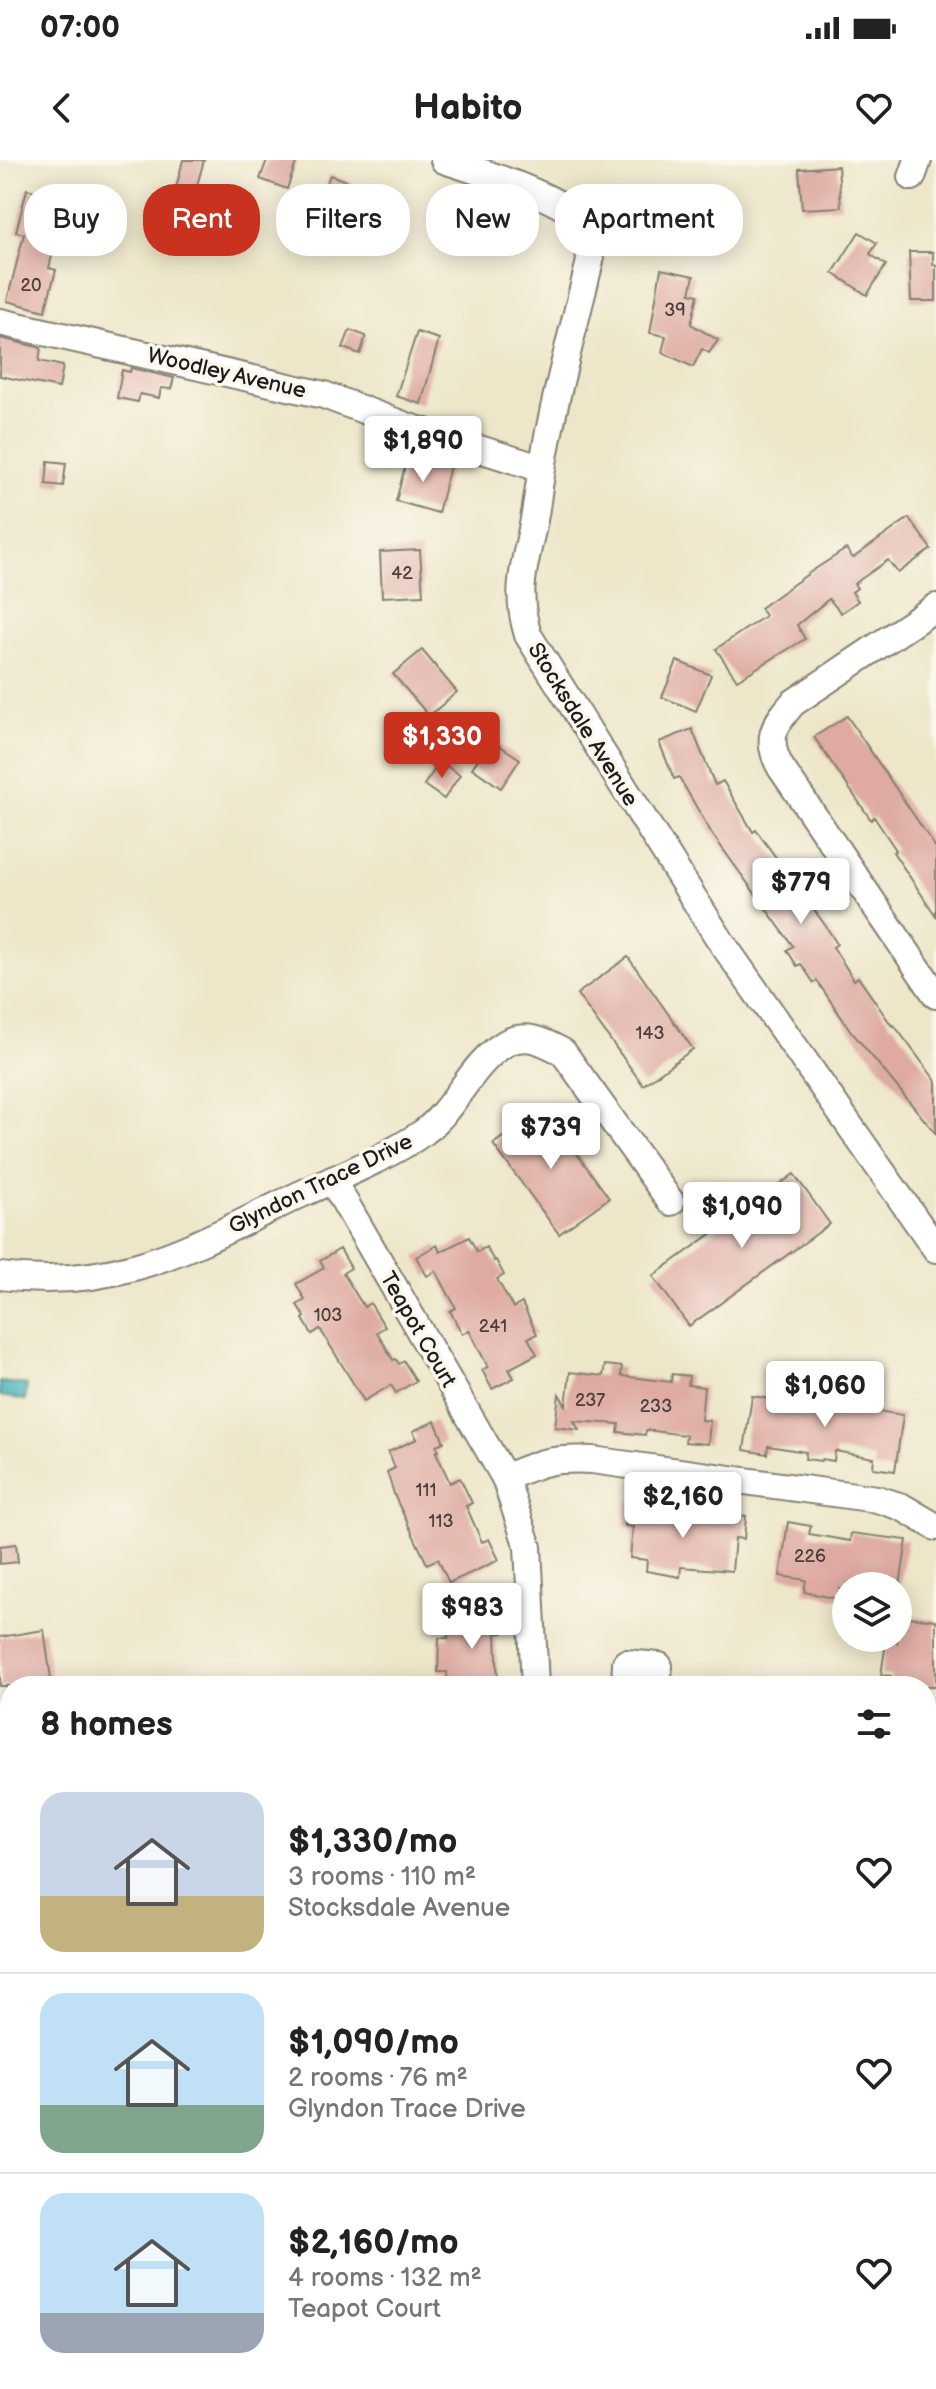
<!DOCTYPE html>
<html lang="en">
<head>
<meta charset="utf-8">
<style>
	:root { --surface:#fff; --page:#f2f2f2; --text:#222; --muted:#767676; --line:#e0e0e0; --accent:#c8321e }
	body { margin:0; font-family:"Balsamiq Sans",sans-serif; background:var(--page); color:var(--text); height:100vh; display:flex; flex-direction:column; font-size:30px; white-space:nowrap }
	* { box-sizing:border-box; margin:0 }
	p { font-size:26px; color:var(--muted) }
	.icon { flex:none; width:44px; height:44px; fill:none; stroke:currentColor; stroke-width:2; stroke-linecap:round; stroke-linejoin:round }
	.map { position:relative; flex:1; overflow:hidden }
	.panel { position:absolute; left:0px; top:1516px; width:936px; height:714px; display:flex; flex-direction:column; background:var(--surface); border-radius:32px 32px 0 0; box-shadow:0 4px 20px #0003 }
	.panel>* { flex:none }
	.guide { position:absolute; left:24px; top:24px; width:888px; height:72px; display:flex; gap:16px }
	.buttons { position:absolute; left:832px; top:1412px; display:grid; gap:16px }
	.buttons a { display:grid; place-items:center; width:80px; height:80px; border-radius:50%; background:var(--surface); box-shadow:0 4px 20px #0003; font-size:40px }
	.price { position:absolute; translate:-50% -68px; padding:0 18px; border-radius:8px; background:#fff; color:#222; font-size:26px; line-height:52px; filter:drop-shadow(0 2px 4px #0008) }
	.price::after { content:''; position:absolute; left:50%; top:48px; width:24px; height:18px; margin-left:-12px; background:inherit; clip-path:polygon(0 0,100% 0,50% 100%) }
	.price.on { background:var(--accent); color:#fff }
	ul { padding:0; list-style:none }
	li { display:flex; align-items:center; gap:24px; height:200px; padding:0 40px }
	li+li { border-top:2px solid var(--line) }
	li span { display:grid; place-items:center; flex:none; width:224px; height:160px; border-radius:24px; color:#555 }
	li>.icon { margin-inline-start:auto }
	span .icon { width:96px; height:96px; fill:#fffc; stroke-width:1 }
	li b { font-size:34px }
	h2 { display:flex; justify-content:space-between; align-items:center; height:96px; padding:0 40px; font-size:34px }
	.chip { padding:0 28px; border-radius:32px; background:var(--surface); box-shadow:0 4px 20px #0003; font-size:28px; line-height:72px }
	.chip.on { background:var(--accent); color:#fff }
	.status { display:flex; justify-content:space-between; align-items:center; height:56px; padding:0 40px; background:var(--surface); direction:ltr }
	.status svg { height:22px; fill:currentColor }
	header { display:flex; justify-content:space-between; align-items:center; height:104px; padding:0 40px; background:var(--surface); font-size:36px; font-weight:700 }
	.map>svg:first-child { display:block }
	.built { fill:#f4d3c0 }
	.green { fill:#73c98d; stroke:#487254; stroke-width:2 }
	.water { fill:#44b4bb; stroke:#30686c; stroke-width:2 }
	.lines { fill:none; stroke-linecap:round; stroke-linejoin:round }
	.stream { stroke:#44b4bb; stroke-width:6 }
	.building { fill:#deaaa2 }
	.minor-casing { stroke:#848172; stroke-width:30 }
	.minor { stroke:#fff; stroke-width:26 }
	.labels { text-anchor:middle; stroke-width:7; stroke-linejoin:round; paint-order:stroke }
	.number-label { font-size:18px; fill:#4c403e }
	.street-label { font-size:22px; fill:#1c1c1c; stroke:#fbf7ec }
</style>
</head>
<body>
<div class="status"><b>07:00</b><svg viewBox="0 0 49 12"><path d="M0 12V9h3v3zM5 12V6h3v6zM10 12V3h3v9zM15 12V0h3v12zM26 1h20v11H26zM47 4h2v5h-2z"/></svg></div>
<header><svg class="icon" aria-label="back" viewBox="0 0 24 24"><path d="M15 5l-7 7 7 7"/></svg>Habito<svg class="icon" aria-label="heart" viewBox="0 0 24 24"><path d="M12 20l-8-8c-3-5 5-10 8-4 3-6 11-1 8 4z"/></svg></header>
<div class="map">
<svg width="936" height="2229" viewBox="0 0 936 2229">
	<rect width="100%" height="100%" fill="#fbf7ec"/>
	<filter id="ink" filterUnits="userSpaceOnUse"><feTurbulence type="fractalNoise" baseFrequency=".0125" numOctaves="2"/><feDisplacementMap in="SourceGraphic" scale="16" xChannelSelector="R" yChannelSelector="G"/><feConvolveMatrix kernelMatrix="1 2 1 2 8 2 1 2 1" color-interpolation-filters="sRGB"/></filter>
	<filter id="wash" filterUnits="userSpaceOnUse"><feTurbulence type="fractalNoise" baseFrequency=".006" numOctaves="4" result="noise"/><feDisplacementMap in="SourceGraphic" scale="32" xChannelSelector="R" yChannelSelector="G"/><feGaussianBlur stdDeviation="1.8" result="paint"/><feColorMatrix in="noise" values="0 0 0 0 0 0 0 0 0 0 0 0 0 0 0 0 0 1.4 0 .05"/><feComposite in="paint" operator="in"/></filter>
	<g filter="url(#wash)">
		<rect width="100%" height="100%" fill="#ede6c9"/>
		<path class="built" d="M926,2053l10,3v173h-768l2,-9h756z"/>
		<g class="green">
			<path d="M0,1756l10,3v461h160l-2,9h-168z"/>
			<path d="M936,2149v80h-533l-3,-9h526v-69z"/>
		</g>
		<g class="water">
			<path d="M0,1222l27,3 -2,15 -25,-4z"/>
			<path d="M10,1679v31l-10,-3v-18z"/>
		</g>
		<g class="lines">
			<path class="stream" d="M926,1993l10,-6"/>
		</g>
		<g id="blocks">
			<g class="building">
				<path d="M183,0h21l-17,62 -18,-6z"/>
				<path d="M267,0h30l-10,29 -27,-10z"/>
				<path d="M838,6l3,41 -39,2 -3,-40z"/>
				<path d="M330,15l49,18 -2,4 23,9 -12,30 -16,-6 -3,6 -21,-8 1,-2 -24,-10 2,-4 -10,-4z"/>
				<path d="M27,29l39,10 -17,69 7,2 -11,41 -38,-10 17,-67 -8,-2z"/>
				<path d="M859,72l18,11 -7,11 16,11 -19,30 -34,-22z"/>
				<path d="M909,92h24v13h3v36h-25z"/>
				<path d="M661,109l33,7 -4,17 8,2 -7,29 27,16 -9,13 -7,-4 -9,18 -31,-15 4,-16 -16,-3z"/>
				<path d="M350,170l16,6 -6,18 -17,-6z"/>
				<path d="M417,172l22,7 -18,65 -25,-8z"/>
				<path d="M0,178l41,10 -2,13 24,5 -4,22 -59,-12z"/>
				<path d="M131,208l43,10 -3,11 -10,-1 -2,10 -19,-4 -2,8 -21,-4 5,-28 8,2z"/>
				<path d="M408,295l42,11 -12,47 -42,-12z"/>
				<path d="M48,301l18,2 -3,23 -17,-2z"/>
				<path d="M909,358l22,31 -33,24 -10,-13 -34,24 3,4 -5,4 6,9 -17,12 -12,-14 -32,26 8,14 -68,41 -21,-31 49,-33 -5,-8 52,-37 34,-22 7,9z"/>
				<path d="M420,390l3,45 -41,2 -2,-45z"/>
				<path d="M422,490l35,42 -28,24 -36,-42z"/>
				<path d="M677,501l34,14 -15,36 -34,-14z"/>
				<path d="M847,556l89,132v68l-43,-64 3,-2 -22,-33 -3,3 -57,-83z"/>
				<path d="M692,569l23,56 8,-4 30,51 3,-2 69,95 12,19 -4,3 21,33 4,-3 34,49 2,-1 42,56v53l-86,-104 -33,-49 -3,2 -13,-19 -4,2 -10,-16 6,-4 -81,-112 -33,-57 -5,2 -15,-37z"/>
				<path d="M491,580l29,19 -19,29 -29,-20z"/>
				<path d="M440,602l20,13 -16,24 -20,-14z"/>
				<path d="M628,797l65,92 -50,36 -66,-91z"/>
				<path d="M544,948l65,90 -50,36 -66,-90z"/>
				<path d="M794,1014l36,50 -141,102 -36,-50z"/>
				<path d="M469,1077l8,15 9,-5 8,14 2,-1 8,15 -7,4 16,29 9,-5 15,31 -9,4 9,16 -28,15 5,9 -22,11 -10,-19 6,-3 -19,-37 -7,4 -12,-23 6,-3 -20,-37 -9,5 -11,-19 21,-12 3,7z"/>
				<path d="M340,1089l11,19 -8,5 21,34 6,-4 15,24 -8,5 16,28 3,-1 3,5 5,-3 12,20 -20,12 -5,-8 -27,16 -44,-72 -8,5 -9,-15 2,-2 -8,-12 8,-5 -9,-16 28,-16 -4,-7z"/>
				<path d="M605,1205l17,2 -1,9 50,6 1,-8 17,2 -1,9 16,2 -3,33 9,1 -2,23 -23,-2 1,-7 -40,-5 -1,5 -27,-3 1,-8 -45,-3 5,9 -24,-3 4,-33 7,12 4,-34 33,4z"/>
				<path d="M779,1229l17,3 -1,7 49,7 1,-10 18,2 15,4 -1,9 26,4 -8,56 -22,-3 1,-10 -39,-7 -1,10 -12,-2 -1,2 -16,-2 1,-7 -38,-6 -1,8 -23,-4 8,-54 25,4z"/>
				<path d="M435,1261l9,21 -8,3 3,6 -3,1 14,31 10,-5 12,25 -6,3 16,36 7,-3 10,21 -50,23 -11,-24 -11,5 -32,-67 -8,-25 8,-4 -7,-16 29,-13 -4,-8z"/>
				<path d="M628,1341l22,3 -1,10 41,5 1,-8 55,5 -2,23 -9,-1 -3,33 -51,-4 -1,10 -34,-6 1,-11 -17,-2 3,-31 -8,-1z"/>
				<path d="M788,1362l23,4 -2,8 41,7 1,-8 56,7 -7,46h-54v4l-6,-1 -1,10 -35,-7 2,-12 -26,-4z"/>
				<path d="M16,1384l2,18 -18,2v-18z"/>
				<path d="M503,1450v23h-7l2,53h-50l-1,-14h-9l1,-34h9v-17h31v-10z"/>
				<path d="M899,1456l37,4v66h-46l1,-10 -10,-1 5,-33 11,1 1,-5z"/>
				<path d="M44,1470l8,56h-52v-49z"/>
			</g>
		</g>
	</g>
	<g filter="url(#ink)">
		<use href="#blocks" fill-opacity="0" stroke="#848172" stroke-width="2"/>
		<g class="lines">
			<g class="minor-casing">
				<g id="minor">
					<path d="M444,0c30,10 124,38 139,64 6,11 6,25 7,37 -20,82 -43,163 -54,247 -7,48 -24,76 -8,127l192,305 216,309"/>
					<path d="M912,17l6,-17"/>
					<path d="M0,162l324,73 82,31 134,42"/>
					<path d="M936,447l-143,96c-20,23 -28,37 -12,65l155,227"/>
					<path d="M332,1020l173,298 23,69 7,139"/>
					<path d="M0,1116c121,16 194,-31 299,-81 40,-18 89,-38 125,-63 32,-24 47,-69 82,-89 21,-11 38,-1 57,9l108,150"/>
					<path d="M505,1318c35,-16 48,-20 87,-18l285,39 25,8 34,20"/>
					<path d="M625,1526l1,-23 33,3 -2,20"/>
					<path d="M926,1653l10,-4"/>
				</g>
			</g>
			<use href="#minor" class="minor"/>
		</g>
	</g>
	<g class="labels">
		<g class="number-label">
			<text x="31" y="131">20</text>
			<text x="675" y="156">39</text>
			<text x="402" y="419">42</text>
			<text x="650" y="879">143</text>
			<text x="328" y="1161">103</text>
			<text x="493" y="1172">241</text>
			<text x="590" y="1246">237</text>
			<text x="656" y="1252">233</text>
			<text x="426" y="1336">111</text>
			<text x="441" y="1367">113</text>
			<text x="810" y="1402">226</text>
		</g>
		<g class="street-label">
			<text transform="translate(227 212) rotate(13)" y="8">Woodley Avenue</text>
			<text transform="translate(584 564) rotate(58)" y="8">Stocksdale Avenue</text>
			<text transform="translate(320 1023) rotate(-26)" y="8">Glyndon Trace Drive</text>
			<text transform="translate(419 1169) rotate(60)" y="8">Teapot Court</text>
		</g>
	</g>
</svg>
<div class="buttons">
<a><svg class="icon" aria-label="layers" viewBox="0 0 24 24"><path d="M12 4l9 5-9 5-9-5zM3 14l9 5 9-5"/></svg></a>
</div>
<b class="price" style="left:423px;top:324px">$1,890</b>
<b class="price on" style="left:442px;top:620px">$1,330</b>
<b class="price" style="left:801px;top:766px">$779</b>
<b class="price" style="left:551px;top:1011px">$739</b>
<b class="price" style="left:742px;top:1090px">$1,090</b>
<b class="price" style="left:825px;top:1269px">$1,060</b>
<b class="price" style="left:683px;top:1380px">$2,160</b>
<b class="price" style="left:472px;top:1491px">$983</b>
<div class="guide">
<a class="chip">Buy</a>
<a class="chip on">Rent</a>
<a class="chip">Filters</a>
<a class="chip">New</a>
<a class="chip">Apartment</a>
</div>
<section class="panel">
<h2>8 homes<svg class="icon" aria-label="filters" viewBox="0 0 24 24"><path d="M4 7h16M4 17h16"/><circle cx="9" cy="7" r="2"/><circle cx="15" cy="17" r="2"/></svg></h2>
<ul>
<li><span style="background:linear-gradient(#c9d6e8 65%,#c2b280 0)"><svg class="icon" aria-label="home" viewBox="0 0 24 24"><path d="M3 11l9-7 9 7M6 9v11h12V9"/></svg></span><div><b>$1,330/mo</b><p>3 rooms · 110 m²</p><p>Stocksdale Avenue</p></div><svg class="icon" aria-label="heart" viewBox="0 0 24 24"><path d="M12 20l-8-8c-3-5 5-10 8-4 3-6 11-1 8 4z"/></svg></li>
<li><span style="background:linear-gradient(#bfe0f5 70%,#7fa58c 0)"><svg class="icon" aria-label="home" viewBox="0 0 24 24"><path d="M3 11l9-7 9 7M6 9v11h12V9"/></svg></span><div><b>$1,090/mo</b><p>2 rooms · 76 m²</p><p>Glyndon Trace Drive</p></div><svg class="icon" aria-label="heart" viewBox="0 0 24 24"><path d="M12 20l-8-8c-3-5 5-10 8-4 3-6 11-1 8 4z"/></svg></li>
<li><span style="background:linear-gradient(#bfe0f5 75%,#9aa5b1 0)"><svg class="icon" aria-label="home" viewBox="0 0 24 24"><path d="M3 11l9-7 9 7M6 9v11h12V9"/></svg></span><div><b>$2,160/mo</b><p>4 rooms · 132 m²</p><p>Teapot Court</p></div><svg class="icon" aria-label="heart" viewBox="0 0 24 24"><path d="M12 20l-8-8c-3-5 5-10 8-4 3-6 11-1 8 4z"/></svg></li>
</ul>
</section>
</div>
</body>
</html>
